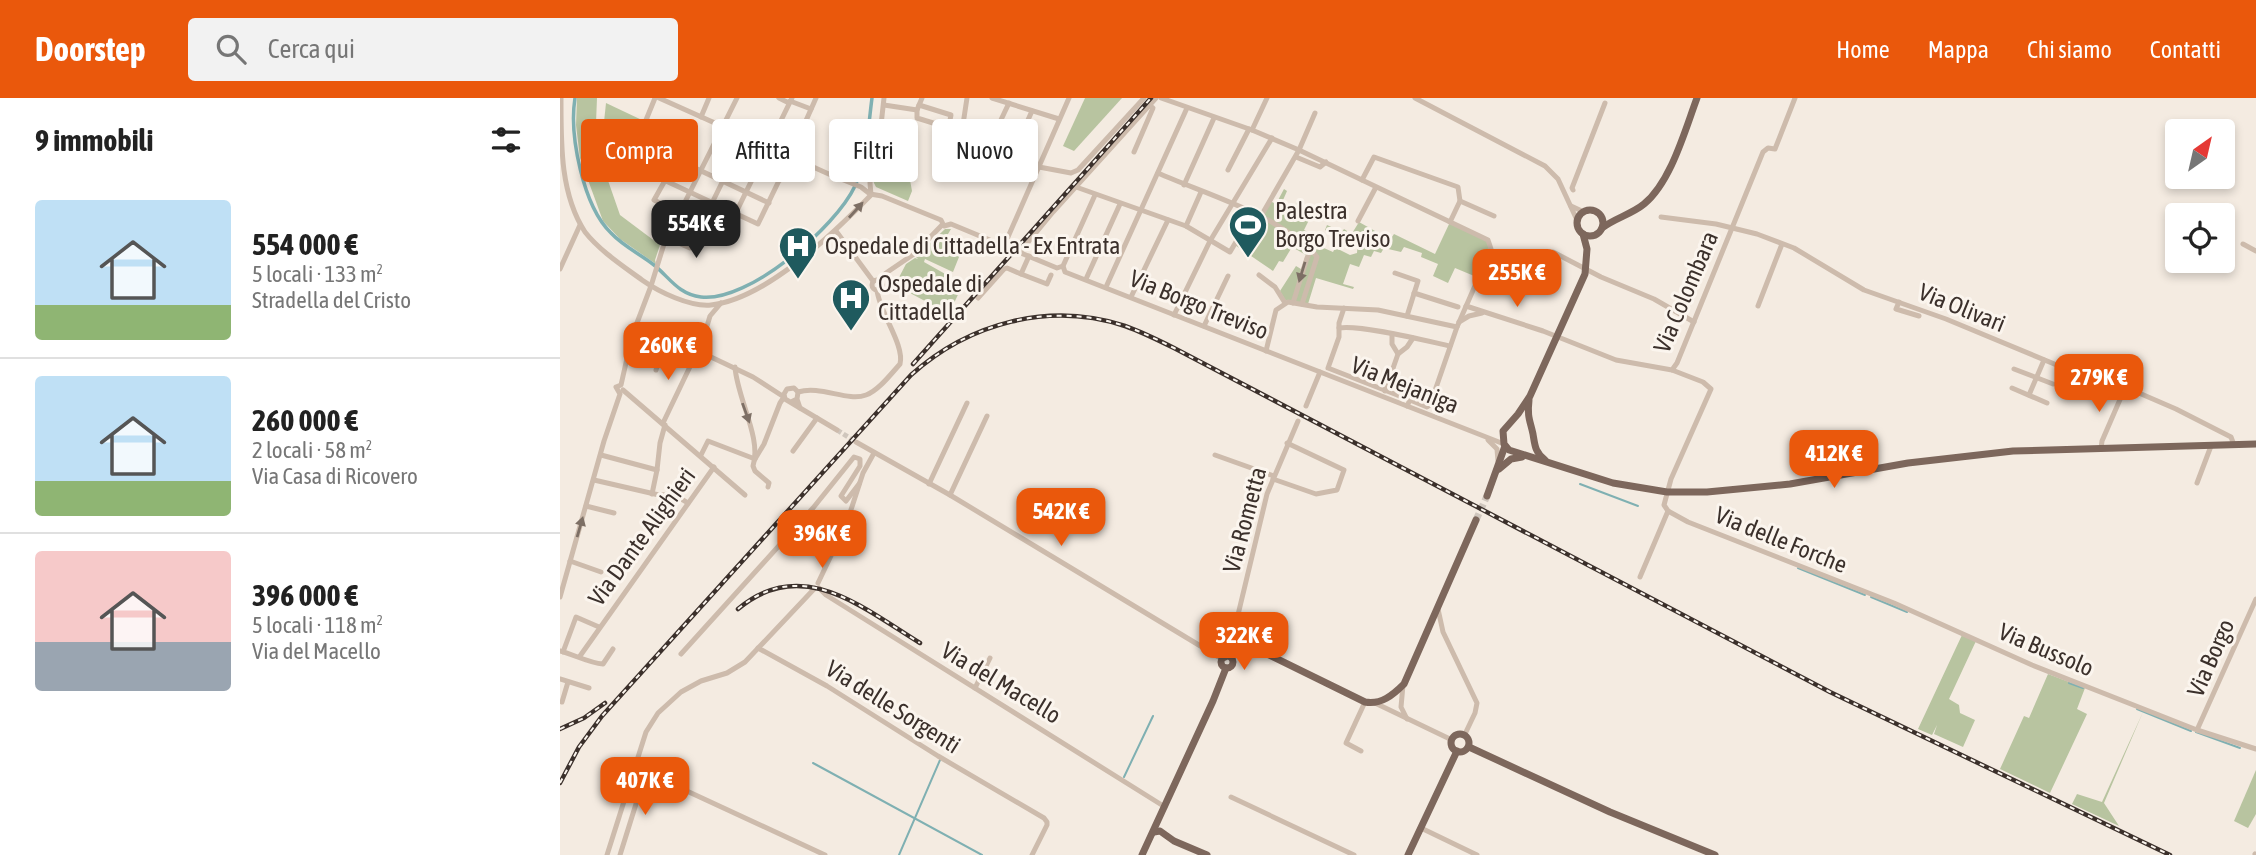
<!DOCTYPE html>
<html lang="it">
<head>
<meta charset="utf-8">
<style>
	:root { --surface:#fff; --page:#f2f2f2; --text:#222; --muted:#767676; --line:#e0e0e0; --accent:#ea580c }
	body { margin:0; font-family:"Asap Condensed",sans-serif; background:var(--page); color:var(--text); height:100vh; display:flex; flex-direction:column; font-size:26px; white-space:nowrap }
	* { box-sizing:border-box; margin:0 }
	p { font-size:23px; color:var(--muted) }
	.icon { flex:none; width:38px; height:38px; fill:none; stroke:currentColor; stroke-width:2; stroke-linecap:round; stroke-linejoin:round }
	.map { position:relative; flex:1; overflow:hidden }
	.drawer { display:flex; flex-direction:column; background:var(--surface); width:560px }
	.drawer>* { flex:none }
	.top-card { position:absolute; left:21px; top:21px; width:665px; height:63px; display:flex; gap:14px }
	.needle { width:46px; rotate:34deg }
	.fabs { position:absolute; left:1605px; top:21px; display:grid; gap:14px }
	.fabs a { display:grid; place-items:center; width:70px; height:70px; border-radius:7px; background:var(--surface); box-shadow:0 4px 10px #0003; font-size:35px }
	.price { position:absolute; translate:-50% -60px; padding:0 16px; border-radius:14px; background:var(--accent); color:#fff; font-size:23px; line-height:46px; filter:drop-shadow(0 2px 4px #0008) }
	.price::after { content:''; position:absolute; left:50%; top:42px; width:21px; height:16px; margin-left:-10px; background:inherit; clip-path:polygon(0 0,100% 0,50% 100%) }
	.price.current { background:#222; color:#fff }
	ul { padding:0; list-style:none }
	li { display:flex; align-items:center; gap:21px; height:175px; padding:0 35px }
	li+li { border-top:2px solid var(--line) }
	li span { display:grid; place-items:center; flex:none; width:196px; height:140px; border-radius:7px; color:#555 }
	li>.icon { margin-inline-start:auto }
	span .icon { width:84px; height:84px; fill:#fffc; stroke-width:1 }
	li b { font-size:30px }
	h2 { display:flex; justify-content:space-between; align-items:center; height:84px; padding:0 35px; font-size:30px }
	.pill { padding:0 24px; border-radius:7px; background:var(--surface); box-shadow:0 4px 10px #0003; font-size:24px; line-height:63px }
	.pill.current { background:var(--accent); color:#fff }
	header { display:flex; align-items:center; gap:42px; box-sizing:border-box; height:98px; padding:0 35px; background:var(--accent); color:#fff }
	header strong { font-size:33px }
	nav { display:flex; gap:38px; margin-inline-start:auto; font-size:24px }
	.search { width:490px; height:63px; background:var(--page); display:flex; align-items:center; gap:18px; box-sizing:border-box; padding:0 24px; border-radius:7px; color:var(--muted); font-size:26px }
	main { display:flex; flex:1; min-height:0 }
	.map>svg:first-child { display:block }
	.green { fill:#b8c4a0 }
	.lines { fill:none; stroke-linecap:round; stroke-linejoin:round }
	.stream { stroke:#7fb0b2; stroke-width:2 }
	.canal { stroke:#7fb0b2; stroke-width:3.5 }
	.minor-tunnel { stroke:#cfc6bd; stroke-width:5; stroke-dasharray:5 2.5; stroke-linecap:butt }
	.major-tunnel { stroke:#cfc6bd; stroke-width:7; stroke-dasharray:7 3.5; stroke-linecap:butt }
	.minor { stroke:#cdbbac; stroke-width:5 }
	.major { stroke:#7d675c; stroke-width:7 }
	.rail-casing { stroke:#3b302b; stroke-width:4.5 }
	.rail { stroke:#fbf5ee; stroke-width:2; stroke-dasharray:5; stroke-linecap:butt }
	.oneway { fill:#7d6f65 }
	.labels { text-anchor:middle; stroke-width:6; stroke-linejoin:round; paint-order:stroke }
	.poi-label { font-size:24px; fill:#3b302b; stroke:#fbf5ee; text-anchor:start }
	.street-label { font-size:24px; fill:#3b302b; stroke:#fbf5ee }
</style>
</head>
<body>
<header>
<strong>Doorstep</strong>
<div class="search"><svg class="icon" aria-label="search" viewBox="0 0 24 24"><circle cx="10" cy="10" r="6"/><path d="M15 15l6 6"/></svg>Cerca qui</div>
<nav><a>Home</a><a>Mappa</a><a>Chi siamo</a><a>Contatti</a></nav>
</header>
<main>
<section class="drawer">
<h2>9 immobili<svg class="icon" aria-label="filters" viewBox="0 0 24 24"><path d="M4 7h16M4 17h16"/><circle cx="9" cy="7" r="2"/><circle cx="15" cy="17" r="2"/></svg></h2>
<ul>
<li><span style="background:linear-gradient(#bfe0f5 75%,#8fb573 0)"><svg class="icon" aria-label="home" viewBox="0 0 24 24"><path d="M3 11l9-7 9 7M6 9v11h12V9"/></svg></span><div><b>554 000 €</b><p>5 locali · 133 m²</p><p>Stradella del Cristo</p></div></li>
<li><span style="background:linear-gradient(#bfe0f5 75%,#8fb573 0)"><svg class="icon" aria-label="home" viewBox="0 0 24 24"><path d="M3 11l9-7 9 7M6 9v11h12V9"/></svg></span><div><b>260 000 €</b><p>2 locali · 58 m²</p><p>Via Casa di Ricovero</p></div></li>
<li><span style="background:linear-gradient(#f6c9c9 65%,#9aa5b1 0)"><svg class="icon" aria-label="home" viewBox="0 0 24 24"><path d="M3 11l9-7 9 7M6 9v11h12V9"/></svg></span><div><b>396 000 €</b><p>5 locali · 118 m²</p><p>Via del Macello</p></div></li>
</ul>
</section>
<div class="map">
<svg width="1696" height="757" viewBox="0 0 1696 757">
	<rect width="100%" height="100%" fill="#f4ebe1"/>
	<g class="green">
		<path d="M17,0h20l-1,25 8,46 16,46 40,30 -5,15 1,4 -36,-25 -17,-18 -23,-63 -4,-33z"/>
		<path d="M525,0h37l-48,53 -11,-5z"/>
		<path d="M46,5l38,18 -17,39 -19,-8 -4,-30z"/>
		<path d="M317,69c14,4 20,8 33,13l2,11 -4,10 -32,-14 -3,-6z"/>
		<path d="M724,91l3,2 -7,16 11,5 6,-10 17,8 -10,20 15,8 -2,7 16,7 7,-14 -15,-8 2,-5 15,7 2,-3 3,2 -9,18 12,6 7,-2 1,-14 -7,-4 8,-13 16,9 17,6 2,-3 41,20 15,-32 38,18 2,5 -11,33 -24,-10 -7,15 -15,-7 5,-12 -17,-7 1,-4 -18,-6 -3,5 -17,-4 -3,5 -7,-2 -3,6 -7,-2 -5,12 -9,-3 -7,20 11,3 -1,2 -37,-11 -8,26 -23,-4 -5,-9 16,-25 5,3 5,-14 -14,-8 -9,15 -4,-1 -6,10 -38,-26 18,-32 8,3 9,-15 6,3z"/>
		<path d="M385,131h6l-6,10 18,8 -10,25 -28,-13 -1,3 39,22 -16,34 -9,-10 -43,-23 11,-21 9,-6 3,1 -2,-2 2,-2z"/>
		<path d="M1402,537l14,6 -27,58 10,6 1,8 15,7 -12,27 -29,-13 3,-9 -5,10 -14,-6z"/>
		<path d="M1488,576l37,14 -8,21 10,5 -37,79 -50,-24 24,-53 5,2z"/>
		<path d="M1583,614l-39,91 15,23 -47,-22 5,-10 25,8z"/>
		<path d="M1696,672v44l-8,14 -14,-7z"/>
	</g>
	<g class="lines">
		<g class="stream">
			<path d="M1020,386l58,22"/>
			<path d="M1238,470l67,27"/>
			<path d="M1311,499l36,15"/>
			<path d="M1509,585l14,5"/>
			<path d="M1577,611l54,22"/>
			<path d="M1636,634l44,16"/>
			<path d="M253,665l169,92"/>
			<path d="M564,679l29,-61"/>
			<path d="M339,757l41,-95"/>
		</g>
		<path class="canal" d="M15,0c-6,37 8,108 36,135 12,13 29,21 43,32 16,13 24,29 47,32 47,6 135,-70 154,-111 12,-27 13,-58 17,-88"/>
		<path class="minor-tunnel" d="M277,332l19,12"/>
		<path class="major-tunnel" d="M916,422l11,-24"/>
		<g class="minor">
			<path d="M1,0c0,45 -1,96 24,134 15,19 38,34 57,48 17,12 48,27 69,25 55,-6 123,-72 160,-110l-1,-12 11,-58 3,-27"/>
			<path d="M95,0l-9,22 43,18 -35,62 25,13"/>
			<path d="M99,0l172,77"/>
			<path d="M219,0l10,5"/>
			<path d="M432,0l67,21"/>
			<path d="M601,0l91,32 47,20 189,90 3,9 -34,78 -27,78 -3,2 -17,-7 -3,6"/>
			<path d="M855,0l130,68 13,13 19,41"/>
			<path d="M230,3l21,8"/>
			<path d="M324,7l33,5 5,-12"/>
			<path d="M357,12v8l29,9 3,-2 2,-10 -32,-10"/>
			<path d="M141,19l8,-19"/>
			<path d="M109,32l-10,21 110,52"/>
			<path d="M692,32l15,-32"/>
			<path d="M402,33l5,-33"/>
			<path d="M463,33l9,-20"/>
			<path d="M428,49l21,-44"/>
			<path d="M574,54l19,-44 -4,-3"/>
			<path d="M736,59l24,10 6,-5"/>
			<path d="M229,61l27,-61"/>
			<path d="M479,69l32,6 7,-3 66,-72"/>
			<path d="M668,72l21,-41"/>
			<path d="M598,75c42,19 124,43 152,79"/>
			<path d="M276,79l25,10 9,7 12,2 59,24 3,6 7,-2 106,44 6,-2 2,6 439,172"/>
			<path d="M802,82l12,-23 84,30 2,14 -10,21"/>
			<path d="M106,83l92,43 29,-60"/>
			<path d="M624,87l30,-67"/>
			<path d="M516,89l110,39 44,26 23,-39"/>
			<path d="M1013,92l-1,-2 33,-85"/>
			<path d="M900,103l34,15"/>
			<path d="M1011,108l13,6"/>
			<path d="M701,118l38,-66 16,-37"/>
			<path d="M1101,119l55,7 41,10 37,14 70,42 82,29 118,49 68,22 44,19 55,28 3,8"/>
			<path d="M798,123l17,-32"/>
			<path d="M143,126l22,11 67,-137"/>
			<path d="M626,128l15,-34"/>
			<path d="M276,133l37,50"/>
			<path d="M107,140l23,10 44,-90 46,22"/>
			<path d="M1683,146l13,7"/>
			<path d="M444,148l65,-148"/>
			<path d="M460,154l33,-40 103,-114"/>
			<path d="M993,154l48,25 53,22 40,23"/>
			<path d="M503,168l32,-71"/>
			<path d="M0,171l20,-44"/>
			<path d="M835,175l23,8 -11,35"/>
			<path d="M461,176l26,10 4,-9"/>
			<path d="M699,177l16,12 10,16"/>
			<path d="M526,181l34,-75"/>
			<circle cx="317" cy="187" r="5"/>
			<path d="M320,182l6,-7 28,-19 28,-29"/>
			<path d="M546,189l81,-179"/>
			<path d="M854,195l44,14"/>
			<path d="M571,199l37,-77"/>
			<path d="M418,200l26,-29 3,-1 14,6 8,-18"/>
			<path d="M1339,204l-3,7 23,7"/>
			<path d="M733,205l14,-45 3,-6h3l4,5 -15,47"/>
			<path d="M906,208l77,25 73,29 56,10 5,-7 86,-211 5,-4 7,1 20,-51"/>
			<path d="M1198,208l24,-62"/>
			<path d="M784,210l-5,15v14l-11,31 82,32"/>
			<path d="M614,217l36,-74 62,-103"/>
			<path d="M899,224l10,-6 13,-3"/>
			<path d="M644,228l24,-50"/>
			<path d="M779,230c20,-4 88,13 111,18"/>
			<path d="M74,237l17,2 60,20 42,20 31,20"/>
			<path d="M832,237v9l6,10"/>
			<path d="M706,253l10,-41 12,-8 29,5 61,3 79,17"/>
			<path d="M139,255l11,-37 11,-13"/>
			<path d="M175,269c2,31 27,71 18,99l2,5 14,12 -1,4"/>
			<path d="M1454,271l39,15"/>
			<path d="M96,272l8,-28"/>
			<path d="M1112,272l31,12 8,7 -40,90 -7,26 4,6 20,11 206,81 138,62 165,65 59,19"/>
			<path d="M1452,290l35,15"/>
			<path d="M63,292l122,105"/>
			<path d="M825,293l13,-37 9,-7 6,-9"/>
			<path d="M238,294c23,-7 49,10 68,3 12,-4 25,-21 34,-31 5,-19 -21,-52 -23,-74"/>
			<path d="M1469,297l15,-35"/>
			<path d="M231,304l6,-3 1,-7 -4,-4 -7,1 -3,5 1,5 15,9 -3,-9"/>
			<path d="M746,308l14,-34"/>
			<path d="M240,310l37,22"/>
			<path d="M103,325l34,-71"/>
			<path d="M928,342l9,9 1,12"/>
			<path d="M296,344l94,53 272,164"/>
			<path d="M1541,351l1,-8 23,-53"/>
			<path d="M233,353l24,-33"/>
			<path d="M41,357l56,15 3,-27 5,-18"/>
			<path d="M141,357l7,-14 47,18"/>
			<path d="M655,357l59,21"/>
			<path d="M195,361l9,-15 16,-41 4,-6"/>
			<path d="M713,381l43,15 21,-4 7,-20 -57,-27"/>
			<path d="M34,382l65,15c11,-1 19,1 29,8"/>
			<path d="M1637,385l14,-37"/>
			<path d="M369,386l38,-81"/>
			<path d="M92,396l5,-24"/>
			<path d="M390,397l37,-79"/>
			<path d="M26,408l28,7"/>
			<path d="M10,463l31,11"/>
			<path d="M1080,479l28,-66"/>
			<path d="M258,485l29,-61 16,-49 11,-20"/>
			<path d="M259,490l7,7 339,212"/>
			<path d="M0,499l44,-156 16,-47 -4,-7 5,-2 11,-49 19,-50 13,-42 73,-146"/>
			<path d="M878,511l5,23 34,71 -2,10 -10,21"/>
			<path d="M198,550l69,38 111,70 106,62 3,4v3l-15,30"/>
			<path d="M670,550l37,-154 31,-73"/>
			<path d="M0,553c15,4 29,12 43,13l10,-15"/>
			<path d="M3,554l13,-35 23,10"/>
			<path d="M121,556l132,-146 41,-51 6,2v7l-19,30 5,5 13,-17"/>
			<path d="M20,558l134,-189"/>
			<path d="M0,581l29,9"/>
			<path d="M843,587l-2,22 6,12"/>
			<path d="M415,590l15,-30"/>
			<path d="M2,604l6,-20"/>
			<path d="M815,605l77,37"/>
			<path d="M1637,632l59,-131"/>
			<path d="M801,653l-15,-8 19,-41"/>
			<path d="M75,669l190,88"/>
			<path d="M671,699l123,58"/>
			<path d="M861,730l56,27"/>
			<path d="M1695,756l1,1"/>
			<path d="M47,757l39,-123 12,-19 23,-21 20,-11 26,-8 18,-11 70,-74"/>
			<path d="M60,757l26,-83"/>
		</g>
		<g class="major">
			<circle cx="1030" cy="125" r="13"/>
			<path d="M1042,130c13,-10 30,-14 42,-24 27,-22 41,-74 53,-106"/>
			<path d="M1023,136l4,15 -2,25 -55,122 -12,18 -15,17 1,13 5,6 104,33 54,9h40l83,-8 118,-21 105,-12 243,-7"/>
			<path d="M969,302c-2,17 1,20 4,34 2,12 2,18 12,26"/>
			<path d="M939,371l12,-10 11,-2"/>
			<path d="M927,398l18,-50"/>
			<circle cx="667" cy="564" r="6"/>
			<path d="M665,559l11,-13 9,-1 120,59c16,3 28,-7 39,-18l72,-164"/>
			<circle cx="900" cy="645" r="9"/>
			<path d="M909,649l141,65 105,43"/>
			<path d="M594,734l6,-1 14,10 33,14"/>
			<path d="M582,757l71,-154 13,-33"/>
			<path d="M848,757l49,-104"/>
		</g>
		<g class="rail-casing">
			<g id="rail">
				<path d="M353,266l238,-266"/>
				<path d="M178,511c64,-54 125,-1 182,34"/>
				<path d="M0,631l24,-11 21,-15"/>
				<path d="M0,685l19,-36 23,-31 309,-341c58,-52 138,-74 214,-49 17,6 33,14 49,22l656,344 340,163"/>
			</g>
		</g>
		<use href="#rail" class="rail"/>
	</g>
	<defs><path id="oneway-solid" d="M-6-.8H1V-3.2L6.5 0L1 3.2V.8H-6Z" transform="scale(1.75)"/></defs>
	<g class="oneway">
		<use href="#oneway-solid" transform="translate(296 112) rotate(-48)"/>
		<use href="#oneway-solid" transform="translate(742 174) rotate(107)"/>
		<use href="#oneway-solid" transform="translate(186 315) rotate(70)"/>
		<use href="#oneway-solid" transform="translate(20 429) rotate(-74)"/>
	</g>
	<defs>
		<g id="stadium-pin" transform="scale(2.0125)"><path d="M0 17L-7.5 6A9.5 9.5 0 1 1 7.5 6Z" fill="#1f5a5e" stroke="#fbf5ee"/><path d="M0-5a6.5 5 0 1 0 0 10a6.5 5 0 1 0 0-10ZM-3.5-1.8h7v3.6h-7Z" fill="#fff"/></g>
		<g id="hospital-pin" transform="scale(2.0125)"><path d="M0 17L-7.5 6A9.5 9.5 0 1 1 7.5 6Z" fill="#1f5a5e" stroke="#fbf5ee"/><path d="M-5-5h3v3.5h4V-5h3V5h-3V1.5h-4V5h-3Z" fill="#fff"/></g>
	</defs>
	<g fill-rule="evenodd">
		<use href="#stadium-pin" x="688" y="127"/>
		<use href="#hospital-pin" x="238" y="148"/>
		<use href="#hospital-pin" x="291" y="200"/>
	</g>
	<g class="labels">
		<g class="poi-label">
			<text x="715" y="121">Palestra<tspan x="715" dy="28">Borgo Treviso</tspan></text>
			<text x="265" y="156">Ospedale di Cittadella - Ex Entrata</text>
			<text x="318" y="194">Ospedale di<tspan x="318" dy="28">Cittadella</tspan></text>
		</g>
		<g class="street-label">
			<text transform="translate(1126 194) rotate(-67)" y="8">Via Colombara</text>
			<text transform="translate(639 207) rotate(22)" y="8">Via Borgo Treviso</text>
			<text transform="translate(1402 210) rotate(22)" y="8">Via Olivari</text>
			<text transform="translate(845 287) rotate(22)" y="8">Via Mejaniga</text>
			<text transform="translate(685 422) rotate(-75)" y="8">Via Rometta</text>
			<text transform="translate(82 439) rotate(-54)" y="8">Via Dante Alighieri</text>
			<text transform="translate(1221 442) rotate(22)" y="8">Via delle Forche</text>
			<text transform="translate(1486 552) rotate(23)" y="8">Via Bussolo</text>
			<text transform="translate(1651 560) rotate(-66)" y="8">Via Borgo</text>
			<text transform="translate(441 585) rotate(31)" y="8">Via del Macello</text>
			<text transform="translate(333 609) rotate(32)" y="8">Via delle Sorgenti</text>
		</g>
	</g>
</svg>
<div class="fabs">
<a><svg class="needle" viewBox="-14 -14 28 28"><path d="M0-13l5 13h-10z" fill="#e53935"/><path d="M0 13l5-13h-10z" fill="#767676"/></svg></a>
<a><svg class="icon" aria-label="locate" viewBox="0 0 24 24"><circle cx="12" cy="12" r="6"/><path d="M12 2v4M12 18v4M2 12h4M18 12h4"/></svg></a>
</div>
<b class="price current" style="left:136px;top:162px">554K €</b>
<b class="price" style="left:957px;top:211px">255K €</b>
<b class="price" style="left:108px;top:284px">260K €</b>
<b class="price" style="left:1539px;top:316px">279K €</b>
<b class="price" style="left:1274px;top:392px">412K €</b>
<b class="price" style="left:501px;top:450px">542K €</b>
<b class="price" style="left:262px;top:472px">396K €</b>
<b class="price" style="left:684px;top:574px">322K €</b>
<b class="price" style="left:85px;top:719px">407K €</b>
<div class="top-card">
<a class="pill current">Compra</a>
<a class="pill">Affitta</a>
<a class="pill">Filtri</a>
<a class="pill">Nuovo</a>
</div>
</div>
</main>
</body>
</html>
